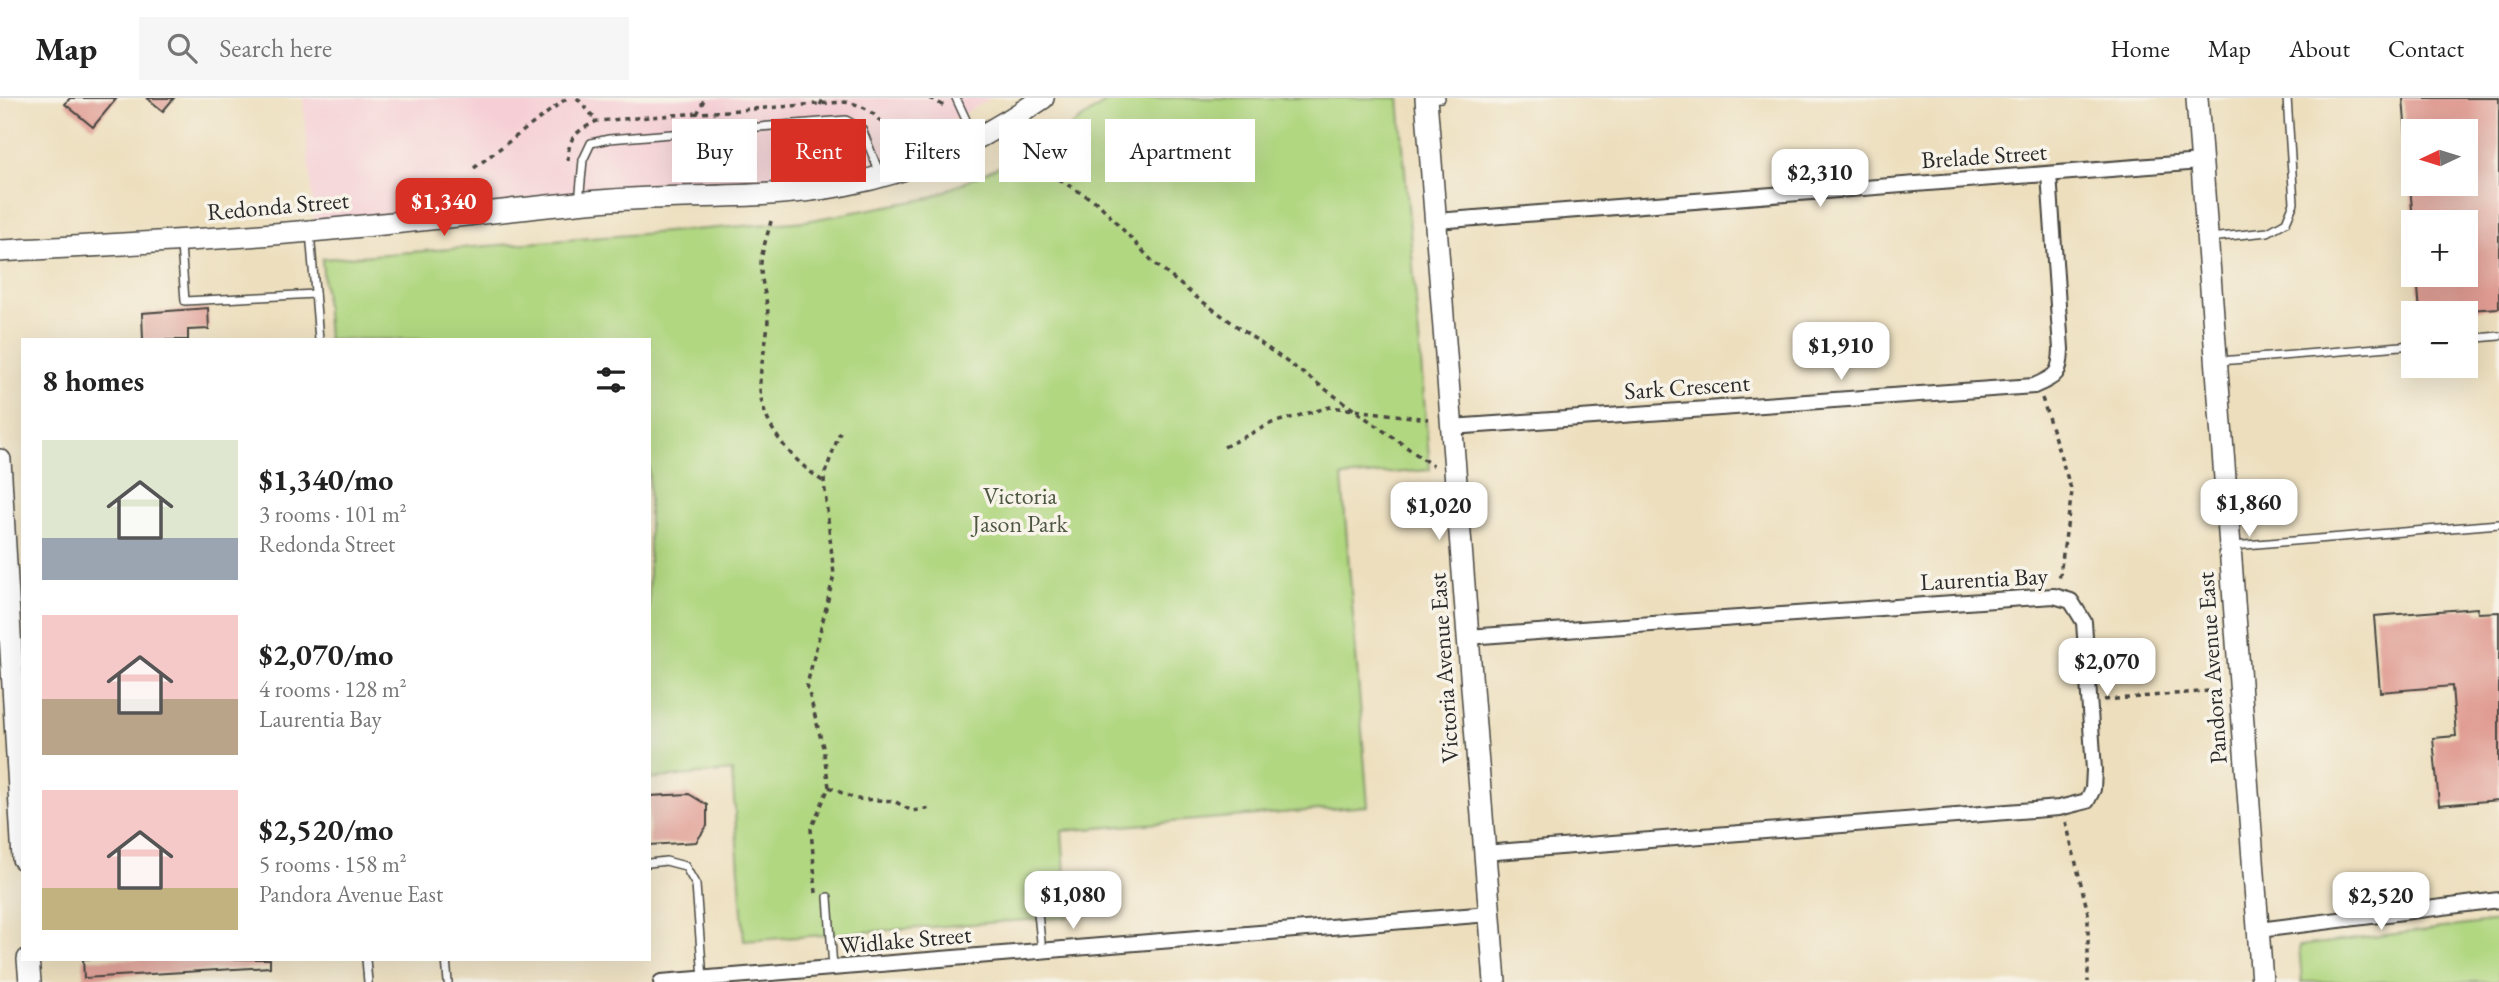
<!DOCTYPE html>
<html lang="en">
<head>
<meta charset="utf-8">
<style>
	:root { --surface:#fff; --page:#f6f6f6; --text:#222; --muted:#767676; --line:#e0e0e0; --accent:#d93025 }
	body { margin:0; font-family:"EB Garamond",serif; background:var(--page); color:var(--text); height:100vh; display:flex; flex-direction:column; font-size:26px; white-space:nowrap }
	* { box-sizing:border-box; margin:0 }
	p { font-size:23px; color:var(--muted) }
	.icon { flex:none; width:38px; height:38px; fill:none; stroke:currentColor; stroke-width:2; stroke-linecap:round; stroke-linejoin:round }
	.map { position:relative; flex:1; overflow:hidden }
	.drawer { position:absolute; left:21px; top:240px; width:630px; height:623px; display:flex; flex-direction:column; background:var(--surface); border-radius:0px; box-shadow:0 7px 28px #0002 }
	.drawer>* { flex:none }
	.hud { position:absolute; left:672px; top:21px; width:665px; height:63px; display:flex; gap:14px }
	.needle { width:46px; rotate:266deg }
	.fabs { position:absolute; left:2401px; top:21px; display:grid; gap:14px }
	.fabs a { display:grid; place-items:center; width:77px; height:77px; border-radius:0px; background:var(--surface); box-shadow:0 7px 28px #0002; font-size:35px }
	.price { position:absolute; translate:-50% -60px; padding:0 16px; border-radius:14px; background:#fff; color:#222; font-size:23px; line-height:46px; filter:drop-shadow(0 2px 4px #0008) }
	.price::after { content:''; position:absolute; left:50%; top:42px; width:21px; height:16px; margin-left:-10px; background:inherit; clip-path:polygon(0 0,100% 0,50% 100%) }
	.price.selected { background:var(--accent); color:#fff }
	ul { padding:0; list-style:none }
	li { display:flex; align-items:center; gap:21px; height:175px; padding:0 21px }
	li span { display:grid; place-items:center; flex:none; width:196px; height:140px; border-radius:0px; color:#555 }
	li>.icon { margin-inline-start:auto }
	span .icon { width:84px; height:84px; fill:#fffc; stroke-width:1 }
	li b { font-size:30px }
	h2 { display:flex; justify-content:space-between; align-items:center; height:84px; padding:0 21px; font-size:30px }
	.tag { padding:0 24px; border-radius:0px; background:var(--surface); box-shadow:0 7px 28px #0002; font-size:24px; line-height:63px }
	.tag.selected { background:var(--accent); color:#fff }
	header { display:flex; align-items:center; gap:42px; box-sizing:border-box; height:98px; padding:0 35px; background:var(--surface); border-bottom:2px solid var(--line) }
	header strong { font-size:33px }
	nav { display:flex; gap:38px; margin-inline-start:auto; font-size:24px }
	.search { width:490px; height:63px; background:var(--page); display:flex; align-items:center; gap:18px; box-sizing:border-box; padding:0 24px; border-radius:0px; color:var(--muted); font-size:26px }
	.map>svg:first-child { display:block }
	.built { fill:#f6cfd6 }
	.green { fill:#b1d781; stroke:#6e8156; stroke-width:2 }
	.building { fill:#e09c93; fill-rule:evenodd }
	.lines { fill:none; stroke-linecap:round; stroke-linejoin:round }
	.lane-casing { stroke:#484641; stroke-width:10 }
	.street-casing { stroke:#484641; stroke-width:18 }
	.secondary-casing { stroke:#484641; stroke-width:24 }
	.path { stroke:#484641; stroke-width:3.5; stroke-dasharray:5 5; stroke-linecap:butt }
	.lane { stroke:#fff; stroke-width:7 }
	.street { stroke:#fff; stroke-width:14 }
	.secondary { stroke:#fff; stroke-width:21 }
	.labels { text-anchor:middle; stroke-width:7; stroke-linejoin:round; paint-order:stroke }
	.street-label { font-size:24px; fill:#2b2b2b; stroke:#f7f3e8 }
	.park-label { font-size:24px; fill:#4c5640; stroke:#f7f3e8 }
</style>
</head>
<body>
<header>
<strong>Map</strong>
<div class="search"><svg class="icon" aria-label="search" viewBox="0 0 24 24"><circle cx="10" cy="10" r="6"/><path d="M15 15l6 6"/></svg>Search here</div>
<nav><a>Home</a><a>Map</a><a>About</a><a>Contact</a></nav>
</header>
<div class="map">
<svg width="2499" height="884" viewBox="0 0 2499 884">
	<rect width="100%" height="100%" fill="#f7f3e8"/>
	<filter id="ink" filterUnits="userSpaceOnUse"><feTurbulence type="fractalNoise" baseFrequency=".0143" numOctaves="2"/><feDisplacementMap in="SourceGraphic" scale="14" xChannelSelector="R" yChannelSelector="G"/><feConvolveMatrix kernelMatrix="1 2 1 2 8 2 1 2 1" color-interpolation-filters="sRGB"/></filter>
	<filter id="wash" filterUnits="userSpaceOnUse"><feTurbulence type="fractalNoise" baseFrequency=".00686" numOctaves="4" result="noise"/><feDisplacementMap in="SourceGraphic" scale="28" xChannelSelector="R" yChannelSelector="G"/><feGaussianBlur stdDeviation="1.57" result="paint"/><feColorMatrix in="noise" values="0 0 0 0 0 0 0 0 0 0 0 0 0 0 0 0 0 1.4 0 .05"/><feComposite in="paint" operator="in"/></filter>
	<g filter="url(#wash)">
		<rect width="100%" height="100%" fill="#eddfbe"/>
		<path class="built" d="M303,0h688l-92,54 -63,23 -522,45z"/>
		<g class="green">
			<path d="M1112,0h287l31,372 -88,7 26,329 -306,25 6,86 -324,24 -12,-170 -83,8v-439l-321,-1 -6,-80 446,-35 38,-3 124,-23 111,-51z"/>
			<path d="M2499,823v61h-197l-3,-36z"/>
		</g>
		<g id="blocks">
			<g class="building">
				<path d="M70,0h47l-24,29 -28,-23z"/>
				<path d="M147,0h27l-11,13z"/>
				<path d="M2403,0h96v210l-79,5 -3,-38h49v-53h-53zM2413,33h53v53h-53z"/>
				<path d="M208,210l1,21 -21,1v10h-45l-1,-27z"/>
				<path d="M2477,510l1,5 21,-1v188l-60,5 -6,-67 23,-2 -4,-50 -72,6 -6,-76z"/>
				<path d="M689,696l18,11v21l-11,16 -47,3v-49z"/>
				<path d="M83,861h187v8l-186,11z"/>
			</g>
		</g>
	</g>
	<g filter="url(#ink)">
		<use href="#blocks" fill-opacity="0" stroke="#484641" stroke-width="2"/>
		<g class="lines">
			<g class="lane-casing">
				<g id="lane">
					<path d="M956,0l18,39"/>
					<path d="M1427,1l14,-1"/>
					<path d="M579,104l4,-42 8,-17 18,-4 237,-19 16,9 18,45"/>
					<path d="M310,134l9,108"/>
					<path d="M2209,140l59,-6 18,-10 8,-19 -7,-105"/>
					<path d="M181,147l4,56 130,-7"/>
					<path d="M2466,241l33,-3"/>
					<path d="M2220,263l193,-16"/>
					<path d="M2233,448l266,-22"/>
					<path d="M649,765l17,-2 19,5 11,19 7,94"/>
					<path d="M1034,778l8,75"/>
					<path d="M828,799l5,71"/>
					<path d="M366,861l2,23"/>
					<path d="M446,861l2,23"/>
				</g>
			</g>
			<g class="street-casing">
				<g id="street">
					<path d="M1436,123l765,-59"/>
					<path d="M1451,329l583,-41c23,-10 26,-12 27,-37l-12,-175"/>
					<path d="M1467,539l587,-41 17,5 13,21 10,148 -1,19 -6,12 -28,7 -575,45"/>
					<path d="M2259,832l240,-30"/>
					<path d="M661,884l828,-68"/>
				</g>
			</g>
			<g class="secondary-casing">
				<g id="secondary">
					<path d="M1426,0l69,884"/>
					<path d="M2197,0l65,884"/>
					<path d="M0,153c103,-6 207,-11 310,-20 93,-8 185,-20 277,-29 84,-9 175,-1 257,-17 75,-14 136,-44 199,-87"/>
					<path d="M0,362l23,399"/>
					<path d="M28,861l2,23"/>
				</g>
			</g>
			<g class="path">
				<path d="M577,0l20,23"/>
				<path d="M930,0l16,9"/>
				<path d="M820,7l4,-7"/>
				<path d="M697,16l8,-16"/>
				<path d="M1016,56l82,49 57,61 41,33 237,169"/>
				<path d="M568,63c0,-25 8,-29 29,-40l246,-19c21,2 33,11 44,29"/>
				<path d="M474,70l93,-70"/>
				<path d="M771,123c-3,13 -9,28 -10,42 -1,18 7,36 7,54 0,21 -7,43 -8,64 -2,43 32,79 64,101"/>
				<path d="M2042,300l30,94 -13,89"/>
				<path d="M1224,349l48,-24 58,-16 98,12"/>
				<path d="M2104,602l106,-9"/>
				<path d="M829,689l26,12 39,2 18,10 20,-3"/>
				<path d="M2066,724l22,91v69"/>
				<path d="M816,795l-5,-64 18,-42 -6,-40 -16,-62 27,-110 -10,-93 1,-9 15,-41"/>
			</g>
			<use href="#lane" class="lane"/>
			<use href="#street" class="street"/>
			<use href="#secondary" class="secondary"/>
		</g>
	</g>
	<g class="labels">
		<g class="street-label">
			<text transform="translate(1984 58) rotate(-4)" y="8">Brelade Street</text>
			<text transform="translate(278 108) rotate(-5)" y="8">Redonda Street</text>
			<text transform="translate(1687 289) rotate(-4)" y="8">Sark Crescent</text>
			<text transform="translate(1984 481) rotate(-3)" y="8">Laurentia Bay</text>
			<text transform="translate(1444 570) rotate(-94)" y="8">Victoria Avenue East</text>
			<text transform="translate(2212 570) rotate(-94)" y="8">Pandora Avenue East</text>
			<text transform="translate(905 842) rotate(-5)" y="8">Widlake Street</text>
		</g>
		<g class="park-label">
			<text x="1020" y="406">Victoria<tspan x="1020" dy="28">Jason Park</tspan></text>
		</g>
	</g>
</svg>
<div class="fabs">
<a><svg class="needle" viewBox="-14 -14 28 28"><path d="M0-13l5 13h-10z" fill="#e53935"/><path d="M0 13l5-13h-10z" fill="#767676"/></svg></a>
<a>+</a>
<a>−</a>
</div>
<b class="price" style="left:1820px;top:111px">$2,310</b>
<b class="price selected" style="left:444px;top:140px">$1,340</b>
<b class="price" style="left:1841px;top:284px">$1,910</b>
<b class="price" style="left:2249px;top:441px">$1,860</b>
<b class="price" style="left:1439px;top:444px">$1,020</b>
<b class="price" style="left:2107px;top:600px">$2,070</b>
<b class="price" style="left:1073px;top:833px">$1,080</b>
<b class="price" style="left:2381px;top:834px">$2,520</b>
<div class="hud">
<a class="tag">Buy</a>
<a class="tag selected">Rent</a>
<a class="tag">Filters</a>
<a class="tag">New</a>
<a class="tag">Apartment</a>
</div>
<section class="drawer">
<h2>8 homes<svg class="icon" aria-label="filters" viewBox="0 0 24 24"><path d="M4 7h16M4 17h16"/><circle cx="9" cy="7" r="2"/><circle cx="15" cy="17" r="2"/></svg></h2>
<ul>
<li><span style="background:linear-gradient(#dfe7d0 70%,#9aa5b1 0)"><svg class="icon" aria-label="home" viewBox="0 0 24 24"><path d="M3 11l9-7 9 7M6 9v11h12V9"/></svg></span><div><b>$1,340/mo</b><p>3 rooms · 101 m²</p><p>Redonda Street</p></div></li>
<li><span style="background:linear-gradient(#f6c9c9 60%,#b9a48a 0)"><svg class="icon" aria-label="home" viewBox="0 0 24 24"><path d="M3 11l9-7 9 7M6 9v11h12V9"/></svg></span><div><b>$2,070/mo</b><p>4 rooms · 128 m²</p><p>Laurentia Bay</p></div></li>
<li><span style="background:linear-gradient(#f6c9c9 70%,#c2b280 0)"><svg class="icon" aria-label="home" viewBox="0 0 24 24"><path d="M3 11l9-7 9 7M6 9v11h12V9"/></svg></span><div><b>$2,520/mo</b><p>5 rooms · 158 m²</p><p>Pandora Avenue East</p></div></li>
</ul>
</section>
</div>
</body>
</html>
